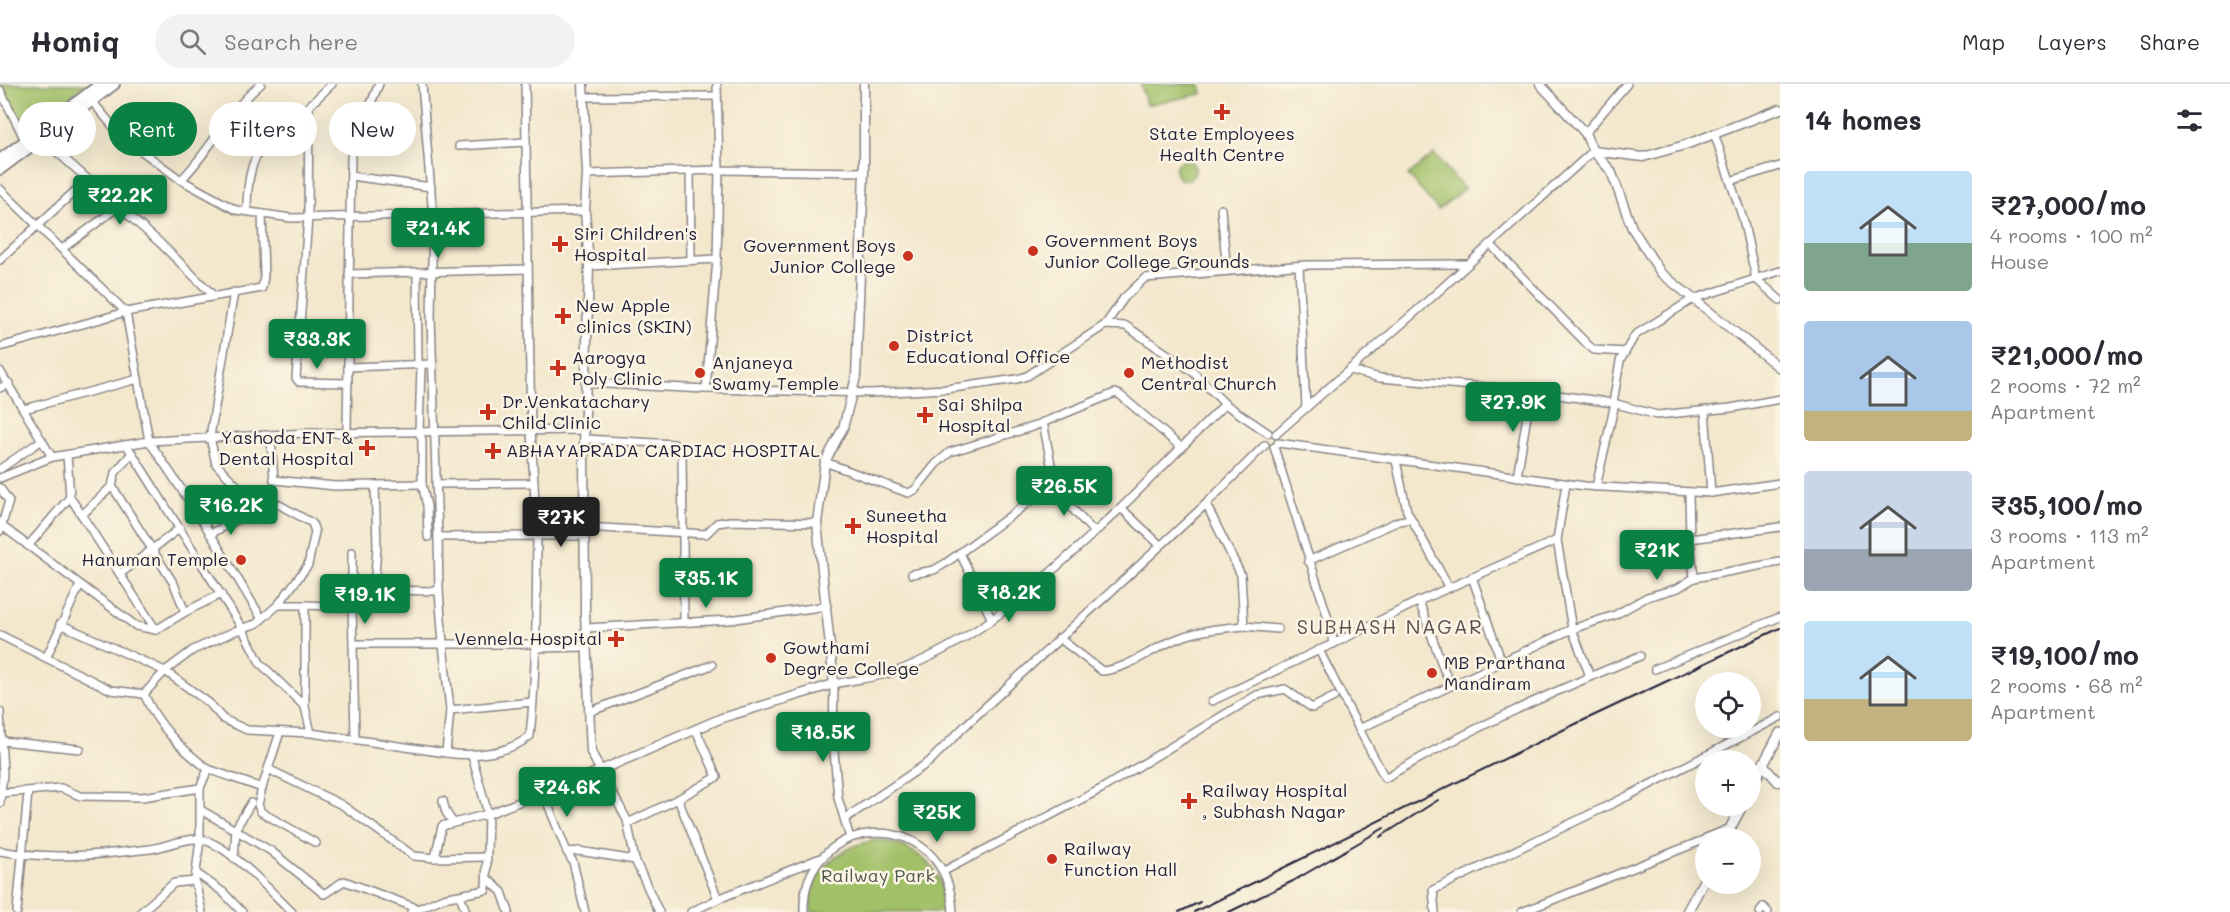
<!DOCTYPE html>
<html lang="en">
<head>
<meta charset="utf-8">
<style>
	:root { --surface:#fff; --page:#f2f2f3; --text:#2b2b33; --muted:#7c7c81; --line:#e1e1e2; --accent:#0b8043 }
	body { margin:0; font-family:Mali,sans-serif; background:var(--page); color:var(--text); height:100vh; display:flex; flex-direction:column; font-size:22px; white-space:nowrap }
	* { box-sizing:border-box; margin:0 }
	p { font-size:20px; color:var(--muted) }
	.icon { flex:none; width:33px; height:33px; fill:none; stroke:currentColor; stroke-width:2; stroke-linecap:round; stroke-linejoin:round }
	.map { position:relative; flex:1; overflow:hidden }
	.details { display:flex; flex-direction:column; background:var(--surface); width:450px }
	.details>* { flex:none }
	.banner { position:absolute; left:18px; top:18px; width:570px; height:54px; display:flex; gap:12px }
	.tools { position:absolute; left:1695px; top:588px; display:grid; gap:12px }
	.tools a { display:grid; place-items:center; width:66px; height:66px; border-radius:50%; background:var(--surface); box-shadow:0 6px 24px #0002; font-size:30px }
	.price { position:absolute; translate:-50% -51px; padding:0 14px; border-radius:6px; background:var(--accent); color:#fff; font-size:20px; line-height:39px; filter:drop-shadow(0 2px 3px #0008) }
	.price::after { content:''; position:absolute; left:50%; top:36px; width:18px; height:14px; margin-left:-9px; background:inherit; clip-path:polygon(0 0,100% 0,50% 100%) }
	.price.selected { background:#222; color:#fff }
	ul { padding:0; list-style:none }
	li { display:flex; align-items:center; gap:18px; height:150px; padding:0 24px }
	li span { display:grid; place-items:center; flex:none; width:168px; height:120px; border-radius:6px; color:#555 }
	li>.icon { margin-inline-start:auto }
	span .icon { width:72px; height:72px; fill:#fffc; stroke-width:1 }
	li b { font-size:26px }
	h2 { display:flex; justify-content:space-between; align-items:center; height:72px; padding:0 24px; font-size:26px }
	.pill { padding:0 21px; border-radius:27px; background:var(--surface); box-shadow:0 6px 24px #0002; font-size:21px; line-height:54px }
	.pill.selected { background:var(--accent); color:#fff }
	header { display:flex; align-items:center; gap:36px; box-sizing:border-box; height:84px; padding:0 30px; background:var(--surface); border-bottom:2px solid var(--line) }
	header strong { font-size:28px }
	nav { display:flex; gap:33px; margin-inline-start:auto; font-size:21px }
	.search { width:420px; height:54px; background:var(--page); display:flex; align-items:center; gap:15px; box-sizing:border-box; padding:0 21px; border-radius:33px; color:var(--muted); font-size:22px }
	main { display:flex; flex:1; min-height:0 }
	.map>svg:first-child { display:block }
	.green { fill:#a1c068; stroke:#627152; stroke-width:1.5 }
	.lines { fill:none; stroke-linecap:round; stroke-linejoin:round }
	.minor-casing { stroke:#8a8484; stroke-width:10 }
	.tertiary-casing { stroke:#8a8484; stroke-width:11 }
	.secondary-casing { stroke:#8a8484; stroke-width:12 }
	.trunk-casing { stroke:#8a8484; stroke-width:14 }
	.minor { stroke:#fff; stroke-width:7 }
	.tertiary { stroke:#fff; stroke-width:8 }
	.secondary { stroke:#fff; stroke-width:9 }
	.trunk { stroke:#fff; stroke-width:10 }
	.rail { stroke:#22223b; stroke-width:2 }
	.poi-dot { fill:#c8321e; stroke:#fcf5e5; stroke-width:2 }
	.labels { text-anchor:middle; stroke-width:5; stroke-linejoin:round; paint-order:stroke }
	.poi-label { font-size:18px; fill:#22223b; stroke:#fcf5e5; text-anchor:start }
	.park-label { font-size:18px; fill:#4e594b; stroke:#fcf5e5 }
	.neighbourhood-label { font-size:20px; letter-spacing:1.5px; fill:#5e5051; stroke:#fcf5e5 }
</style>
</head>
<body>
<header>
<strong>Homiq</strong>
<div class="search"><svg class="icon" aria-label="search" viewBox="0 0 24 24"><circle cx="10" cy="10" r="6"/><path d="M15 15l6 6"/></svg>Search here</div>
<nav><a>Map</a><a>Layers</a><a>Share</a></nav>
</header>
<main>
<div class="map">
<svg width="1780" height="828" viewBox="0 0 1780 828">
	<rect width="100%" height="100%" fill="#fcf5e5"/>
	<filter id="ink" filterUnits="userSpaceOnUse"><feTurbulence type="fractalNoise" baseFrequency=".0167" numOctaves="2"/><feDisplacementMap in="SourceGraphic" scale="12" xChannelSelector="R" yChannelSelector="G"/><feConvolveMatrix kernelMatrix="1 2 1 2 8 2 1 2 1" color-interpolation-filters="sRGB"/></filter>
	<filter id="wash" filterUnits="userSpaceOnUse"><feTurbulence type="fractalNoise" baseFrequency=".008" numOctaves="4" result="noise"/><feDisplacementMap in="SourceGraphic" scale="24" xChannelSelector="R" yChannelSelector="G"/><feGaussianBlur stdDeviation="1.35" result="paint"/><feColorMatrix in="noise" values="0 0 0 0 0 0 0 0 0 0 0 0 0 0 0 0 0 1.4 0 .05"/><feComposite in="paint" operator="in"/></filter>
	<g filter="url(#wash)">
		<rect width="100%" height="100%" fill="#f3e7cc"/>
		<g class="green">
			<path d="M2,0h92l-68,49z"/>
			<path d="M1141,0h59l2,10 -56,11z"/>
			<path d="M1434,70l30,35 -26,21 -30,-35z"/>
			<circle cx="1185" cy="86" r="10"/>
			<path d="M875,756c41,4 72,29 70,72h-134c-5,-41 29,-65 64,-72z"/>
		</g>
	</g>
	<g filter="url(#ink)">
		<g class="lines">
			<g class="minor-casing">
				<g id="minor">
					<path d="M332,0l-23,22 -1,112 -12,160 3,4 49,1"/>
					<path d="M422,0l11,133 -2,100 7,220 99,-1c-1,67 0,133 -7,200 -22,18 -57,21 -84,17l4,-43 83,-8"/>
					<path d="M525,0l6,347 6,105h48"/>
					<path d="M717,0l2,86 145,2"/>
					<path d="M0,6l25,50"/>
					<path d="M583,13l134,-1"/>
					<path d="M91,16l30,36 60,44 55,30 55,8 294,-7"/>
					<path d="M1585,49l42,-49"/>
					<path d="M1714,49l29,86 13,60 24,21"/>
					<path d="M41,54l118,104 55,54"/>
					<path d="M459,62l67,-4"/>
					<path d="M690,86l1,90"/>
					<path d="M351,92l80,11"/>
					<path d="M181,96c30,-30 47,-69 80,-96"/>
					<path d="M1730,97l50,-15"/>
					<path d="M0,105l126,123 -126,35"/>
					<path d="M1221,125l6,62"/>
					<path d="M247,127c0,-53 11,-61 44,-100"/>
					<path d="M262,130l2,62 -2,12 -136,24 23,129 53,79 60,99"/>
					<path d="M1490,160l98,101 6,5 31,2"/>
					<path d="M62,165l56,-42"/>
					<path d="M0,176l88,-81"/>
					<path d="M589,182l128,-7"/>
					<path d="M1299,182l7,142"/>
					<path d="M1780,187l-87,28 -58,36 -15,26 -7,42 44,12 74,-7 49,-9"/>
					<path d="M417,188l1,91 3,4 -2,65 3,8v44l5,22 1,31"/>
					<path d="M349,190l179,-5"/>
					<path d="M234,208l-24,145 6,27 26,27 17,11 17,1 36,20 3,9 -7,33 -30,40"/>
					<path d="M1105,241l19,-27 21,-20 160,-13 163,-1"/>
					<path d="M348,283l85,-3"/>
					<path d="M1350,286l30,8 151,13 82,12"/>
					<path d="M0,287l52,86"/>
					<path d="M586,299l120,6 11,-130 2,-89 -132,4"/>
					<path d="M0,304l9,-5"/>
					<path d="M706,305l165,4 75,-4 71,-10 10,-3 78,-51 21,1 66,45 33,33 43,29"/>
					<path d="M24,325l114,-30"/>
					<path d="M1705,326l6,83"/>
					<path d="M347,348l4,-275 4,-16 24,-57"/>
					<path d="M1276,350l144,-126 173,-157"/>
					<path d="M585,355l89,5 8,11 2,168"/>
					<path d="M271,357l3,39 61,6 40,-1 2,61 -3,44 65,1 -1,-54"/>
					<path d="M1278,359l307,43 126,7 69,-10"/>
					<path d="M1274,363l58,184 1,13 86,-43 138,-61 9,-56"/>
					<path d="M132,369l110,175 14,-4 22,-19h27v102"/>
					<path d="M67,371l3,42 86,133 29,-18 -11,-28 -62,-98 3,-13 17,-20 -6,-8"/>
					<path d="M1396,377l11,50 42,77"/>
					<path d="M825,378l83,31 7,-3 21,-26 14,-12 82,-25 83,-34 5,2 62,53"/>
					<path d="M0,385l42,-29"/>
					<path d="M1517,393l14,-86"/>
					<path d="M0,394l52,-21 97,-16 159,-8 277,-3"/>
					<path d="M436,400l98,-1"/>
					<path d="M375,401l47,-1"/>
					<path d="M1051,402l43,46"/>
					<path d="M1596,403l19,-84"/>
					<path d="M0,404l9,13 -9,30"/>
					<path d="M1689,409l1,46"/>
					<path d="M1206,420l35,71 3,51 34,3"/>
					<path d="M1121,424l104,-104"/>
					<path d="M82,431l30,-29"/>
					<path d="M2,442l134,100 20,4"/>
					<path d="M585,443l121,7 11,-11 13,-2 87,2"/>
					<path d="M210,450l33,-17"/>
					<path d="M1557,456l15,89 -213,100 26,49c82,-48 167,-86 255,-122"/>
					<path d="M28,462l42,-49"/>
					<path d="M352,468v38h22"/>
					<path d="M960,469l32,67"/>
					<path d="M1308,477l91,-40 12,-2"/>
					<path d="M120,490l60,-46"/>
					<path d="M912,490l22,-4 12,-7 105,-77 2,-11 -10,-53"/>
					<path d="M1472,493l30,86"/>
					<path d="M1694,494l86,-16"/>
					<path d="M1419,517l25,69 7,14"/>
					<path d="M305,521l47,2v-17"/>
					<path d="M352,523l1,37"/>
					<path d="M185,528l36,-18"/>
					<path d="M60,540l105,47 -21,23c14,32 36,54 64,75l-8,19v51l-5,42 7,31"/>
					<path d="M586,544l143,-8 98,-14"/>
					<path d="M0,551l111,55 33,4"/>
					<path d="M1059,554l43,33c27,-2 52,-24 77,-33 21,-8 44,-10 65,-12"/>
					<path d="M1333,560l-14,6 40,79"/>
					<path d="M535,564l52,-1"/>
					<path d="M46,574l34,-73"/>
					<path d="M1655,585l125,-52"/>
					<path d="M1590,592l-18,-47 43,-14 32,-18 31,-9 16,-10 -4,-39 90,-12"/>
					<path d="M1212,617l107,-51"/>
					<path d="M450,626l-7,-66h93"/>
					<path d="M0,628l3,63 -3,28"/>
					<path d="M589,628l123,-47"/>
					<path d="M311,649l-64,-3 -24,-11 -14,-16 -44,-32 28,-21 49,-22 18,35 45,44 6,26 135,20"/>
					<path d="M355,654l-2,-94h90l-4,-53"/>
					<path d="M2,657l78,8"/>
					<path d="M472,672l16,58 113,-44"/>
					<path d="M208,685l54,19 18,-56"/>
					<path d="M268,685l74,36 72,51 21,2 7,-32 46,-12 -2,76 -43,8 -32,14"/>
					<path d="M604,693l23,43 8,40 24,52"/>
					<path d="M262,704l-4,17 3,7 55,31"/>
					<path d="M543,708l24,60"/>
					<path d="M2,709l59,-5 19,8 62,1 58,-9"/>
					<path d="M678,715l39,-22 -21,-47"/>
					<path d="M443,717l3,11 7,11"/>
					<path d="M201,726l70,41 53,43 20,-13 75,28"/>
					<path d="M846,734l83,-56 38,-38 239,-220 59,-59"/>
					<path d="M628,739l50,-24 40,100 -27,13"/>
					<path d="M850,754l-12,-40 -5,-58 1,-56c23,-5 50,-7 71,-16 88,-36 147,-97 216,-160l39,37"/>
					<path d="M1706,754l25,-10"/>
					<path d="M0,767c51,9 100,4 150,-2 15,-2 34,-11 49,-10 28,3 73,54 93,73"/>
					<path d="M234,774l2,-30 15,-25"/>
					<path d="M435,774l50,-1"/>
					<path d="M944,787l157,-82 156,-94 28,-6 27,19 22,-11"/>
					<path d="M196,789l27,19 19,20"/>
					<path d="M487,794l15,14 7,20"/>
					<path d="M460,811l6,17"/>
					<path d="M718,815l105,-42"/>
					<path d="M17,828l11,-120"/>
					<path d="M141,828l33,-29 21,-2"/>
					<path d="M585,828l-12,-50 -6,-10 12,-1 56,9"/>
					<path d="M804,828c-4,-98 143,-112 149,0"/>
					<path d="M1435,828l-2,-22 197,-95 150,-78"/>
					<path d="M1522,828l184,-73"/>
					<path d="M1760,828l3,-5 5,5"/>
				</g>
			</g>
			<g class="tertiary-casing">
				<g id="tertiary">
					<path d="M583,0l4,90 -2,37 4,55 -5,181 1,166 6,139 13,25"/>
					<path d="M1540,0l45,49 8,18 18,20 21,57 29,45 119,95"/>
					<path d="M1593,67l50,6 42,-12 95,-36"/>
					<path d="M1763,681l15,17 2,-2"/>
					<path d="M601,686l121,-52 112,-34 -17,-161 8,-61 18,-34 13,-51 8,-205v-88"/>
				</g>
			</g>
			<g class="secondary-casing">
				<g id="secondary">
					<path d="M1750,705l30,-56"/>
					<path d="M1725,754l17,-32"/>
					<path d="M1687,828l19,-35"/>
				</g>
			</g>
			<g class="trunk-casing">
				<g id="trunk">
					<path d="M0,76l101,-76"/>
					<path d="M0,85l114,-85"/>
				</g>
			</g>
			<use href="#minor" class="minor"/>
			<use href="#tertiary" class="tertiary"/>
			<use href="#secondary" class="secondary"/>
			<use href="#trunk" class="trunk"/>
			<g class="rail">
				<path d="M1380,753l58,-37"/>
				<path d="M1179,828l21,-10"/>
				<path d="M1194,828l371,-183 215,-101"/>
				<path d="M1229,828l64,-31 91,-53"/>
			</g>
		</g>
	</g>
	<g class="poi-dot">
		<path d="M1219 19h6v6h6v6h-6v6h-6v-6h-6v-6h6z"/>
		<path d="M557 151h6v6h6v6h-6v6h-6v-6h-6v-6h6z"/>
		<circle cx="1033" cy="167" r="6"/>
		<circle cx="908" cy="172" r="6"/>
		<path d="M560 223h6v6h6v6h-6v6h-6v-6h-6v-6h6z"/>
		<circle cx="894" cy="262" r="6"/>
		<path d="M555 275h6v6h6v6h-6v6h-6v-6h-6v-6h6z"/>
		<circle cx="700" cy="289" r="6"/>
		<circle cx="1129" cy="289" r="6"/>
		<path d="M485 319h6v6h6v6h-6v6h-6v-6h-6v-6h6z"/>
		<path d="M922 322h6v6h6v6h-6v6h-6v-6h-6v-6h6z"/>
		<path d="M364 355h6v6h6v6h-6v6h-6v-6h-6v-6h6z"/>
		<path d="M490 358h6v6h6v6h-6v6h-6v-6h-6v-6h6z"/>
		<path d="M850 433h6v6h6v6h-6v6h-6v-6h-6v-6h6z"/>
		<circle cx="241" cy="476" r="6"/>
		<path d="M613 546h6v6h6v6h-6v6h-6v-6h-6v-6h6z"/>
		<circle cx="771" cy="574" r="6"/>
		<circle cx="1432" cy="589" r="6"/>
		<path d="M1186 708h6v6h6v6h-6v6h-6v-6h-6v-6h6z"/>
		<circle cx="1052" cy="775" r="6"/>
	</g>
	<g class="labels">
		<g class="poi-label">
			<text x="1222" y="56" text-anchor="middle">State Employees<tspan x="1222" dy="21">Health Centre</tspan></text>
			<text x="574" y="156">Siri Children's<tspan x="574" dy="21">Hospital</tspan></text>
			<text x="1045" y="163">Government Boys<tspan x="1045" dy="21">Junior College Grounds</tspan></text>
			<text x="896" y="168" text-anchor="end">Government Boys<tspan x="896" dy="21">Junior College</tspan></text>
			<text x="576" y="228">New Apple<tspan x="576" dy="21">clinics (SKIN)</tspan></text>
			<text x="906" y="258">District<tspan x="906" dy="21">Educational Office</tspan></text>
			<text x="572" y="280">Aarogya<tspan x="572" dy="21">Poly Clinic</tspan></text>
			<text x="712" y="285">Anjaneya<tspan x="712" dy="21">Swamy Temple</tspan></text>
			<text x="1141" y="285">Methodist<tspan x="1141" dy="21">Central Church</tspan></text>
			<text x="502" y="324">Dr.Venkatachary<tspan x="502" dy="21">Child Clinic</tspan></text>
			<text x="938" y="327">Sai Shilpa<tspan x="938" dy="21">Hospital</tspan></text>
			<text x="354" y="360" text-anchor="end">Yashoda ENT &amp;<tspan x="354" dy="21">Dental Hospital</tspan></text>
			<text x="506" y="373">ABHAYAPRADA CARDIAC HOSPITAL</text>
			<text x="866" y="438">Suneetha<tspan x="866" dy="21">Hospital</tspan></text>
			<text x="229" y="482" text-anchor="end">Hanuman Temple</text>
			<text x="602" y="561" text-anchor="end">Vennela Hospital</text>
			<text x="783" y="570">Gowthami<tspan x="783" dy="21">Degree College</tspan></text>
			<text x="1444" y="585">MB Prarthana<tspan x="1444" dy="21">Mandiram</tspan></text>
			<text x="1202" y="713">Railway Hospital<tspan x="1202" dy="21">, Subhash Nagar</tspan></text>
			<text x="1064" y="771">Railway<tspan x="1064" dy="21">Function Hall</tspan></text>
		</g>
		<g class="park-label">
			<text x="878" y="798">Railway Park</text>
		</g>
		<g class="neighbourhood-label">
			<text x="1390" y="550">SUBHASH NAGAR</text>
		</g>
	</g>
</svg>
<div class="tools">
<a><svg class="icon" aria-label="locate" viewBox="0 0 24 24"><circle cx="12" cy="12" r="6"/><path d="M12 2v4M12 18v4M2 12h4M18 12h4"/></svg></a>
<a>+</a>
<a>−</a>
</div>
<b class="price" style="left:120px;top:142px">₹22.2K</b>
<b class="price" style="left:438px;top:175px">₹21.4K</b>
<b class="price" style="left:317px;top:286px">₹33.3K</b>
<b class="price" style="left:1513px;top:349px">₹27.9K</b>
<b class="price" style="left:1064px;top:433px">₹26.5K</b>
<b class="price" style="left:231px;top:452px">₹16.2K</b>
<b class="price selected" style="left:561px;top:464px">₹27K</b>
<b class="price" style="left:1657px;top:497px">₹21K</b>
<b class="price" style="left:706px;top:525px">₹35.1K</b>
<b class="price" style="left:1009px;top:539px">₹18.2K</b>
<b class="price" style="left:365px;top:541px">₹19.1K</b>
<b class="price" style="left:823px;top:679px">₹18.5K</b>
<b class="price" style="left:567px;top:734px">₹24.6K</b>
<b class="price" style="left:937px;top:759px">₹25K</b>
<div class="banner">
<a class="pill">Buy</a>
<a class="pill selected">Rent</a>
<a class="pill">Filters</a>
<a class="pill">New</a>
</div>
</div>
<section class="details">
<h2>14 homes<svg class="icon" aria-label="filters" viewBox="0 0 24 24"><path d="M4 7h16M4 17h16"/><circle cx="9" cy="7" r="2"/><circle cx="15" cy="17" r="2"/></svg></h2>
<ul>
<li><span style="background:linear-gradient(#bfe0f5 60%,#7fa58c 0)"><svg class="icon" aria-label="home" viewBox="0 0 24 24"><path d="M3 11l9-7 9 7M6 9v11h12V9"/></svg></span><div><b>₹27,000/mo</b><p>4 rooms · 100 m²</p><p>House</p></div></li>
<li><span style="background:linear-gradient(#a9c7e8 75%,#c2b280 0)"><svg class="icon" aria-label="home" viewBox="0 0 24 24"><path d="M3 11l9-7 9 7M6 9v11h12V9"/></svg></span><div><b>₹21,000/mo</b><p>2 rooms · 72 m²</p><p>Apartment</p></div></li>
<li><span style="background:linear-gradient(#c9d6e8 65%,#9aa5b1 0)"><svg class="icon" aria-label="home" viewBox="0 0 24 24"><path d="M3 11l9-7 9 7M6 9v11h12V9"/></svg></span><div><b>₹35,100/mo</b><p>3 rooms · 113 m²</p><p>Apartment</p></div></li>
<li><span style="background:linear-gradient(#bfe0f5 65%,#c2b280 0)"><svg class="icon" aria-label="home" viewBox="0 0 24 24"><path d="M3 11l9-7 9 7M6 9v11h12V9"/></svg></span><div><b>₹19,100/mo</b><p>2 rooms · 68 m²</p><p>Apartment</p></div></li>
</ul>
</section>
</main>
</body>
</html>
